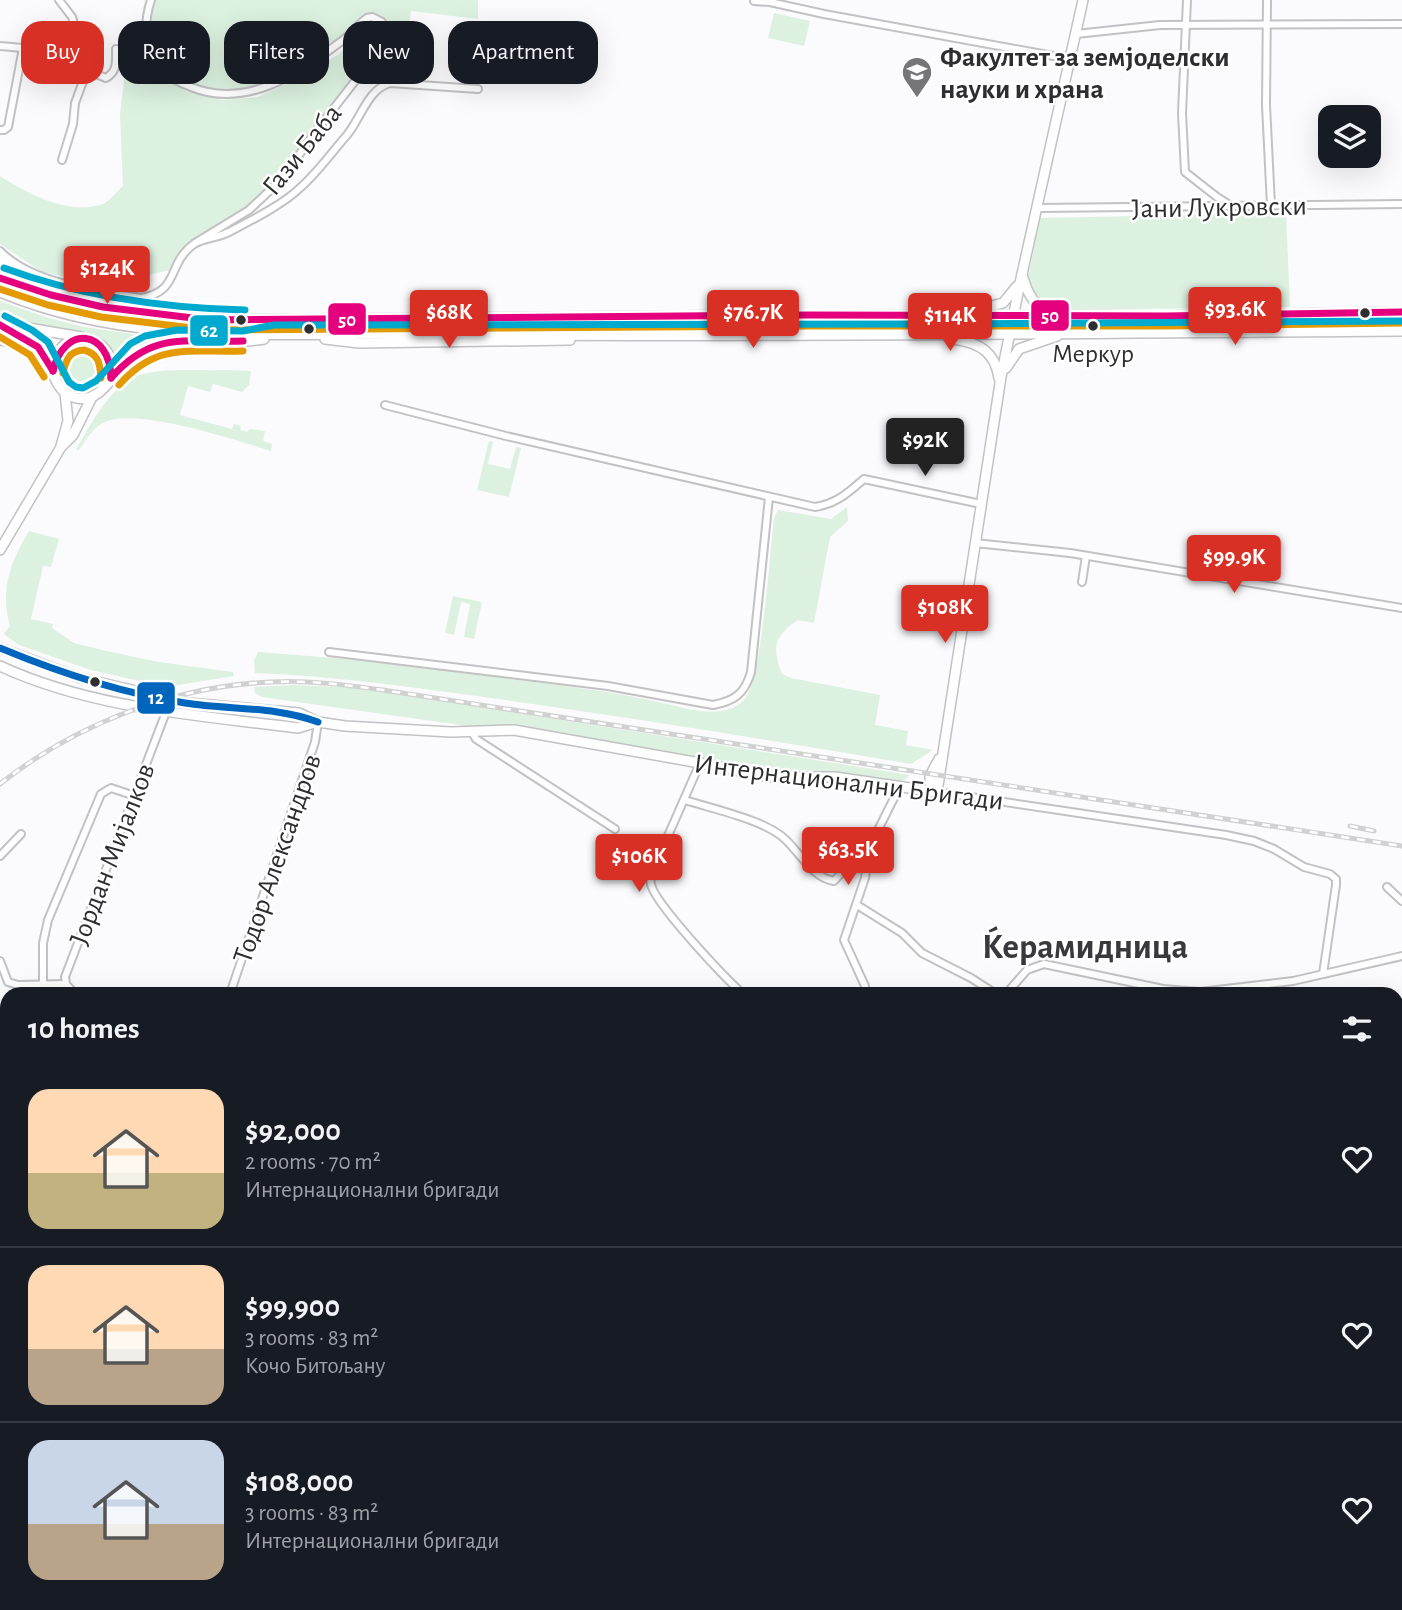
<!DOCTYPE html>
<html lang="en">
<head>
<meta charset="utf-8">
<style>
	:root { --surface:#171b24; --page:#20242c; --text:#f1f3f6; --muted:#9ea1a6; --line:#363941; --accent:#d93025 }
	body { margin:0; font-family:"Alegreya Sans",sans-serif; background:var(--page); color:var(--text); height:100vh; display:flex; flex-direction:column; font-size:26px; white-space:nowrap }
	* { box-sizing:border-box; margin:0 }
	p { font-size:23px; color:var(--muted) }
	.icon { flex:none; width:38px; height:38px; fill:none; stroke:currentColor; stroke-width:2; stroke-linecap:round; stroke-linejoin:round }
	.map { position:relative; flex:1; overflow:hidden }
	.side { position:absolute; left:0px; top:987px; width:1404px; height:623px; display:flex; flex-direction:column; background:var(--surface); border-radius:21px 21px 0 0; box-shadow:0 7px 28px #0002 }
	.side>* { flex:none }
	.guide { position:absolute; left:21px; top:21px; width:700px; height:63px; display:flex; gap:14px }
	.controls { position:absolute; left:1318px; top:105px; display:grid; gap:14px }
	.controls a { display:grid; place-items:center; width:63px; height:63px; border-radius:14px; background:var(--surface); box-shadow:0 7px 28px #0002; font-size:35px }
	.price { position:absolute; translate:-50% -60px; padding:0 16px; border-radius:7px; background:var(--accent); color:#fff; font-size:23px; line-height:46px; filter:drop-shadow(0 2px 4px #0008) }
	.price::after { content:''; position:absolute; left:50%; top:42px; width:21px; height:16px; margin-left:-10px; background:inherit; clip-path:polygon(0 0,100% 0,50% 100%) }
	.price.current { background:#222; color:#fff }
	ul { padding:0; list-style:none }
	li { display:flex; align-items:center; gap:21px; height:175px; padding:0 28px }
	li+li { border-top:2px solid var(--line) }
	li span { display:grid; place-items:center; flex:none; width:196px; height:140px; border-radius:21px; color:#555 }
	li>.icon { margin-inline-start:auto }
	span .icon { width:84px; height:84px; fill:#fffc; stroke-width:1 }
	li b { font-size:30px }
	h2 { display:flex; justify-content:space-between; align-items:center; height:84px; padding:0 28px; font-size:30px }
	.tag { padding:0 24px; border-radius:21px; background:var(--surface); box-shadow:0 7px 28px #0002; font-size:24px; line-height:63px }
	.tag.current { background:var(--accent); color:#fff }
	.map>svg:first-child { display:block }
	.green { fill:#dcf1e0 }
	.water { fill:#a7cce1 }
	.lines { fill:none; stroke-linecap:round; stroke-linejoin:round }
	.street-casing { stroke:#c2c1c4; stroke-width:10 }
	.secondary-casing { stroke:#c2c1c4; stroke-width:12 }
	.street { stroke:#fefeff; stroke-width:6 }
	.secondary { stroke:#fefeff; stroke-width:9 }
	.rail-casing { stroke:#d1d1d2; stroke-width:5 }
	.rail { stroke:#fff; stroke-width:2.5; stroke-dasharray:8; stroke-linecap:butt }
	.bus-1-casing { stroke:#fff; stroke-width:12 }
	.bus-2-casing { stroke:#fff; stroke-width:12 }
	.bus-3-casing { stroke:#fff; stroke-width:12 }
	.bus-4-casing { stroke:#fff; stroke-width:12 }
	.bus-1 { stroke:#e5007d; stroke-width:7 }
	.bus-2 { stroke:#e39a05; stroke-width:7 }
	.bus-3 { stroke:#00a9ce; stroke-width:7 }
	.bus-4 { stroke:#0065bd; stroke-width:7 }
	.bus-dot { fill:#2e2e30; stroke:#fff; stroke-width:2.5 }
	.labels { text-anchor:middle; stroke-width:5; stroke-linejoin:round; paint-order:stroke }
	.bus-label { font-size:26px; fill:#2e2e30; stroke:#fff }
	.poi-label { font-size:28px; font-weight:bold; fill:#2e2e30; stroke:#fff; text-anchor:start }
	.street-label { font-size:28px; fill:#2e2e30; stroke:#fff }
	.district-label { font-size:35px; font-weight:bold; fill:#39383c; stroke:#fff }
	.line-badge { stroke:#fff; stroke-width:2.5 }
	.badge-label { font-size:19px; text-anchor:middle; font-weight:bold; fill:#fff }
</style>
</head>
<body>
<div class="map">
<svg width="1402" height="1610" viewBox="0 0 1402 1610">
	<rect width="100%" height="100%" fill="#fbfafd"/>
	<g class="green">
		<path d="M156,0h322v19l-67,-8 -6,40 -25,-2 3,-21 -11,-11c-22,18 -46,33 -70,49 -10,6 -21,16 -32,20 -29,12 -90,7 -110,-19 -15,-19 -11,-47 -4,-67z"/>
		<path d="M774,13l36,8 -6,25 -36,-8z"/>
		<path d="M372,23l8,3 -2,20 -102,135 -36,32 -44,25 -13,13 -13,19 -35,8 -6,12 -87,-18 -42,-28v-68c28,18 69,40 103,28 7,-3 14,-13 20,-18l-3,-72 8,-67 11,-14 14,35 34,24 35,8 36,-3 33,-15 48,-28z"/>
		<path d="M1286,213l4,94 -235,3 -21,-12 -6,-19 12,-61z"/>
		<path d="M0,301l45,16 39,10 77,11c-18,4 -30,10 -43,22l-8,-14 -17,-11 -40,-4 -53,-11z"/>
		<circle cx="82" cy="367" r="22"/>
		<path d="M224,370l27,1 -2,14 -7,7 -29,-8 -3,8 -22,-6 -8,29 52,14 2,-5 7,2 -1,4 7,2 3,-3 15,2 -2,10 9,3 -1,7c-36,-11 -134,-44 -166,-29 -12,5 -19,18 -26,28h-3c12,-22 36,-66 61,-74 24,-9 61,-5 87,-6z"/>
		<path d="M489,441l4,1 -5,22 22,5 6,-22 5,1 -12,49 -32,-7z"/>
		<path d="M847,507l1,14 -18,16 -16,86 -16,-3c-25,17 -26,27 -16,54l9,4 89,17 -5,30 33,6 -2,14 27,5 -22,14c-137,-23 -275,-46 -413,-65 -81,-11 -161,-23 -243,-26l-1,-12 4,-9c85,6 169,15 253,27 49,6 98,12 147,23 25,5 64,20 86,-2 18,-19 26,-149 30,-182l4,-8 53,9z"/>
		<path d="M29,531l30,8 -8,28 -8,-1 -12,53 22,5 -1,4 22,15 32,8 53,11 74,10 1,4 -68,11 -75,-17 -72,-25 -15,-11 6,-8c-10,-37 0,-63 19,-95z"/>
		<path d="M453,596l29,6 -8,37 -10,-2 6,-33 -9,-2 -7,33 -9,-2z"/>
		<path d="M294,685l65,3 551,87 -11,10 -119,-11 -157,-26 -361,-51 -7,-4 -1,-6z"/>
		<path d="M288,1603h97l52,7h-151z"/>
		<path d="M560,1603h113l-15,7h-139z"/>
		<path d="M846,1603h193l6,7h-207z"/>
	</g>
	<path class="water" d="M0,1077l7,17v126l-7,-11z"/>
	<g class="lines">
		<g class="street-casing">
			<g id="street">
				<path d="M59,0l13,17 14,46 -1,13 -10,27 -2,21 -11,36"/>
				<path d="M151,0c-8,24 -7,52 12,71 8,8 17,12 28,16 54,22 106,-12 148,-44 11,-7 18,-18 28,-25l5,-1 10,5 1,14 -3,13 -67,86 -30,43 -34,32 -54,33"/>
				<path d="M1187,0l-5,113 3,59 32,25 14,9"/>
				<path d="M1267,0l-1,105 5,100"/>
				<path d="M754,1l16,1 54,12 246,45"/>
				<path d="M1076,34l84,-9 242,-1"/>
				<path d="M0,46l23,2 53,-14"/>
				<path d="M86,70l20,8c12,-7 10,-17 10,-29"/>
				<path d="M0,130h4l4,-3 15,-79"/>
				<path d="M1037,208l365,-4"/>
				<path d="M0,251c32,33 97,40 141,47 40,-7 25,-34 53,-54 9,-6 24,-6 35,-12 21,-11 55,-28 72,-45 17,-15 31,-35 46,-52 14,-17 21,-46 43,-52l88,6"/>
				<path d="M0,341l20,4 12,-2"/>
				<path d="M385,405l121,31 309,71c21,-3 33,-14 49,-28l117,25"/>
				<path d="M975,543l95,10 332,55"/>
				<path d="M1082,582l4,-26"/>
				<path d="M329,652l279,34 105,19c22,-4 32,-12 38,-33l18,-175"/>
				<path d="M471,731l5,8 139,90"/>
				<path d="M700,763l-44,100c-3,7 -7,14 -5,21 3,19 75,95 92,110"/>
				<path d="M937,792l289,43 28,6 20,8 30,18 26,7 6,5v6l-13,89"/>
				<path d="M685,800c28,9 80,20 100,39 15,14 28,39 49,42l21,-23 14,-10"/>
				<path d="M0,856l21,-22"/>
				<path d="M1387,887l15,14"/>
				<path d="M857,905l45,28 20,20 49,25 25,16"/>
				<path d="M0,961l8,21 10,3 48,-1"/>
				<path d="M43,986v-43l5,-23 53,-126 10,-6 24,8"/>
				<path d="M865,986l-21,-46 21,-62 4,-30 30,-60"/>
				<path d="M75,994l-9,-10 -1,-7 101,-265"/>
				<path d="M230,994l85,-252 3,-20"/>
				<path d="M1006,994l21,-24 17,-6 119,25 37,3 93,-11 109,-25"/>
				<path d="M1396,1130l6,2"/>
				<path d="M0,1339l7,9"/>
				<path d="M199,1603l8,7"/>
				<path d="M1372,1603l10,7"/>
				<path d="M0,1606l3,4"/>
				<path d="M24,1610l9,-7"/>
				<path d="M251,1610l3,-7"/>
				<path d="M690,1610l13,-7"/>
				<path d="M1144,1610l3,-7"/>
				<path d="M1228,1610l6,-7"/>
			</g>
		</g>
		<g class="secondary-casing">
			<g id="secondary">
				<path d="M0,260l31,20 38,16"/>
				<path d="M1022,274c5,20 13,35 34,40"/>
				<path d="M0,278c66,27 139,36 209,42l598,-5 359,1 236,-4"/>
				<path d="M0,292c115,48 233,43 355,42 47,0 94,1 142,1 301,2 603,-2 905,-4"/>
				<path d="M973,311l30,-8 14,-17"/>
				<path d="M5,324l76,13"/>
				<path d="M0,325c14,7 30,14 41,25 13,15 11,39 32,47 32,11 43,-36 69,-48 31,-15 86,-3 122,-10"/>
				<path d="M325,339l34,4 211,-3"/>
				<path d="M954,339c26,4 41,13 45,39"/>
				<path d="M1006,368l13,-19 38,-13"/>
				<path d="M53,369c2,-44 65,-38 59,7"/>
				<path d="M61,446l7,-25 -3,-28"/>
				<path d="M0,550l61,-103 12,-12 19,-38"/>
				<path d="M0,648l80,30 108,25 111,10 19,9 27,4 106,6 63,-2 186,33 69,14h66l102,15 64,-415 19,-94 63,-283"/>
				<path d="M0,666c93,43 198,49 298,62l20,-6"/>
				<path d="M931,791l-1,-15 9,-17"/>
				<path d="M0,1537l7,9"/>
				<path d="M1396,1553l6,3"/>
				<path d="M1396,1574l6,4"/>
				<path d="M52,1603l7,7"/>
				<path d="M1173,1610l4,-7"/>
			</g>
		</g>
		<use href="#street" class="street"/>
		<use href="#secondary" class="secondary"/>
		<g class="rail-casing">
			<g id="rail">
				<path d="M0,784c76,-60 174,-98 271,-102 38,-2 75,3 112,8l1019,156"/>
				<path d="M1350,826l24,5"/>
			</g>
		</g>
		<use href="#rail" class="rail"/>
		<g class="bus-1-casing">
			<g id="bus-1">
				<path d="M0,278l51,17 52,12 106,13 598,-5 359,1 236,-4"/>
				<path d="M0,325l38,22 15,24"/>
				<path d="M53,371c11,-47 57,-42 58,7"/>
				<path d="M111,378c42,-48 75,-35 132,-37"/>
			</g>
		</g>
		<g class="bus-2-casing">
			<g id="bus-2">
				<path d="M0,289l48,16 53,12 108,13 598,-4h359l236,-3"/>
				<path d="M0,337l30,18 14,22"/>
				<path d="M63,373c3,-13 6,-22 21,-23 15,4 16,14 17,28"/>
				<path d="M119,385c39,-44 71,-32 124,-34"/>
			</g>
		</g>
		<g class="bus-3-casing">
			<g id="bus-3">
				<path d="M4,268c78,29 158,40 241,42"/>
				<path d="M5,316l27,14 16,12 21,40 7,5 7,1 13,-7 34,-37 15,-8 32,-6 66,1 31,-6 647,-1 481,-3"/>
			</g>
		</g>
		<g class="bus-4-casing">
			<path id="bus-4" d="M0,648c60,25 121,45 185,55 45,7 90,3 133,19"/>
		</g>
		<use href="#bus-1" class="bus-1"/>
		<use href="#bus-2" class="bus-2"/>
		<use href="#bus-3" class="bus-3"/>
		<use href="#bus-4" class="bus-4"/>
	</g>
	<defs>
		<g id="university-pin" transform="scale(1.575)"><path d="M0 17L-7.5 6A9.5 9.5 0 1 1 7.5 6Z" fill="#767578" stroke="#fff"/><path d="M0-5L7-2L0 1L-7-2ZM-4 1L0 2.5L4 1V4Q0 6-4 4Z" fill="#fff"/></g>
	</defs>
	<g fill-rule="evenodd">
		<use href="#university-pin" x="917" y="72"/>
	</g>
	<g class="bus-dot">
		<circle cx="1365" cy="313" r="6"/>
		<circle cx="241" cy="320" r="6"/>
		<circle cx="1093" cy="326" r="6"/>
		<circle cx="309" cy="329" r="6"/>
		<circle cx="95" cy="682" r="6"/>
	</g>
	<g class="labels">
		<g class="bus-label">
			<text x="1093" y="362">Меркур</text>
		</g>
		<g class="poi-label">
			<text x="940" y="66">Факултет за земјоделски<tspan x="940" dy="32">науки и храна</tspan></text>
		</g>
		<g class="street-label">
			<text transform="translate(301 149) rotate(-51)" y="10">Гази Баба</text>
			<text transform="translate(1219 206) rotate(-1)" y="10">Јани Лукровски</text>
			<text transform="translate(849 781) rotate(7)" y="10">Интернационални Бригади</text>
			<text transform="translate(111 854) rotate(-69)" y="10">Јордан Мијалков</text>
			<text transform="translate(276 858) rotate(-71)" y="10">Тодор Александров</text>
		</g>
		<g class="district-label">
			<text x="1085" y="958">Ќерамидница</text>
		</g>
	</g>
	<g class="line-badge">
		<rect x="1030" y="299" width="40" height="33" rx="7" fill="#e5007d"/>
		<rect x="327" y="302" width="40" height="34" rx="7" fill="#e5007d"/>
		<rect x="189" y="314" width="40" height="33" rx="7" fill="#00a9ce"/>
		<rect x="136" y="681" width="40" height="34" rx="7" fill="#0065bd"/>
	</g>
	<g class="badge-label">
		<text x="1050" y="322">50</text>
		<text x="347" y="326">50</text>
		<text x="209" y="337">62</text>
		<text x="156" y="704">12</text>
	</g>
</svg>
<div class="controls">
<a><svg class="icon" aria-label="layers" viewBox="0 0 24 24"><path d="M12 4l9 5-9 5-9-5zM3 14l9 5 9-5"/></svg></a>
</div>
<b class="price" style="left:107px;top:306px">$124K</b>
<b class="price" style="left:1235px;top:347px">$93.6K</b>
<b class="price" style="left:449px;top:350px">$68K</b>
<b class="price" style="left:753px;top:350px">$76.7K</b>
<b class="price" style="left:950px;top:353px">$114K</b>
<b class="price current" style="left:925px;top:478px">$92K</b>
<b class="price" style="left:1234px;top:595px">$99.9K</b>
<b class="price" style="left:945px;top:645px">$108K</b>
<b class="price" style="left:848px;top:887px">$63.5K</b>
<b class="price" style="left:639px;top:894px">$106K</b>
<div class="guide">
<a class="tag current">Buy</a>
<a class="tag">Rent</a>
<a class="tag">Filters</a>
<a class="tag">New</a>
<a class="tag">Apartment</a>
</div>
<section class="side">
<h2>10 homes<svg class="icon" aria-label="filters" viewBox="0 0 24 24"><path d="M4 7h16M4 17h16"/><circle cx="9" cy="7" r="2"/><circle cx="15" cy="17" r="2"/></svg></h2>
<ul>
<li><span style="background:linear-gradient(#ffd9b3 60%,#c2b280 0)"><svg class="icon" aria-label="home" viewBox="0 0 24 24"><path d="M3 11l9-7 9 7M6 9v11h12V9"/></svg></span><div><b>$92,000</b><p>2 rooms · 70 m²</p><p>Интернационални бригади</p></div><svg class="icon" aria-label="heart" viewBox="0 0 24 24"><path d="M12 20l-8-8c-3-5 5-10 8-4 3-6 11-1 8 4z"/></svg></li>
<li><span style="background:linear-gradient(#ffd9b3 60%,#b9a48a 0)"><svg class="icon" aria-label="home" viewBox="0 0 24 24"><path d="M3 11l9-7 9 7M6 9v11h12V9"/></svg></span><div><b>$99,900</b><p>3 rooms · 83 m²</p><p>Кочо Битољану</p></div><svg class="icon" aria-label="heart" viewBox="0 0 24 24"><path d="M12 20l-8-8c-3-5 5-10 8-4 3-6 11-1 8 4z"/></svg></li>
<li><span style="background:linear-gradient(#c9d6e8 60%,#b9a48a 0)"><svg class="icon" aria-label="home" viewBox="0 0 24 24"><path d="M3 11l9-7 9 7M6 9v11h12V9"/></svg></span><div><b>$108,000</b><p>3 rooms · 83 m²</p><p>Интернационални бригади</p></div><svg class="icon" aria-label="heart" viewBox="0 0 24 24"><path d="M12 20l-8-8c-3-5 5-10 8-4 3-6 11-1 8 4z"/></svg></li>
</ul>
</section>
</div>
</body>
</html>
